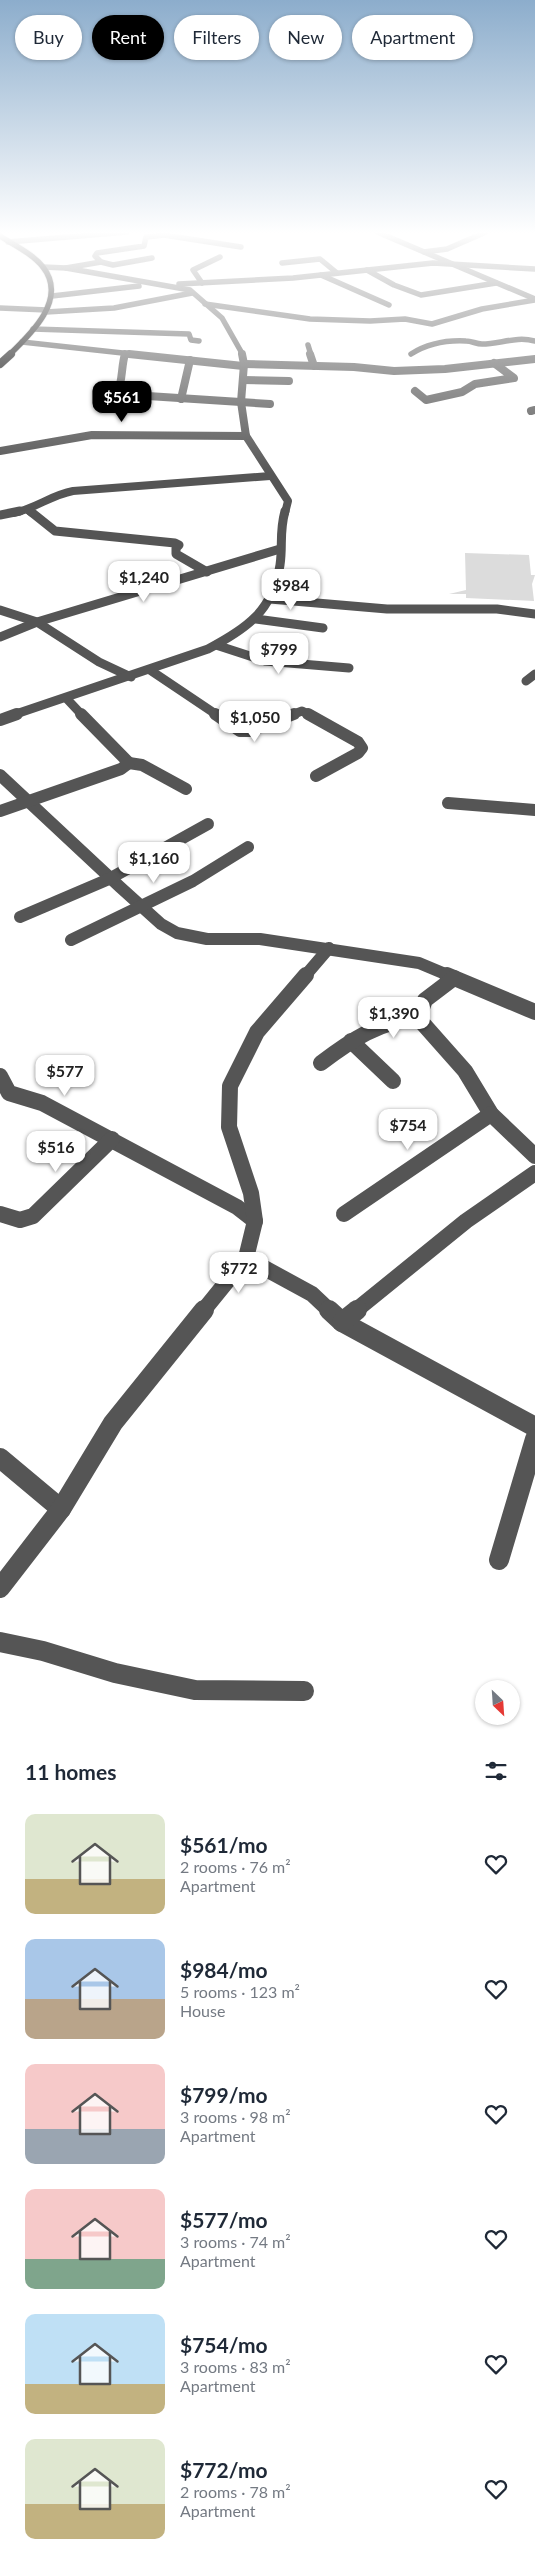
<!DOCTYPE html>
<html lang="en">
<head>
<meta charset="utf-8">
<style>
	:root { --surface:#fff; --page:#f6f6f7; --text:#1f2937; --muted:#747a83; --accent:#000 }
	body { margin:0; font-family:Lato,sans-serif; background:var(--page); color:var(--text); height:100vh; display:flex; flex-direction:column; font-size:19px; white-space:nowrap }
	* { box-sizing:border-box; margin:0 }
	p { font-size:16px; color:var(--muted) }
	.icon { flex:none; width:28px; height:28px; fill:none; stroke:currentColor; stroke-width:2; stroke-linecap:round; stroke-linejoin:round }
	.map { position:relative; height:1741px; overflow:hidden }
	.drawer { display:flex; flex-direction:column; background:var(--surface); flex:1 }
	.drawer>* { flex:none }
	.hud { position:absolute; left:15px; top:15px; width:505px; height:45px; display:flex; gap:10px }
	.needle { width:32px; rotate:155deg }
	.buttons { position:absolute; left:475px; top:1680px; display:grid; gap:10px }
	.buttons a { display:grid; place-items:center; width:45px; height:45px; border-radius:50%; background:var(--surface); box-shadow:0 1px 4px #0004; font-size:25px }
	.price { position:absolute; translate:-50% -42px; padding:0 11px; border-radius:10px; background:#fff; color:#222; font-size:16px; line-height:32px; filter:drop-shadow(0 1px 2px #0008) }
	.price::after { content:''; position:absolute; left:50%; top:30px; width:15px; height:11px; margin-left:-8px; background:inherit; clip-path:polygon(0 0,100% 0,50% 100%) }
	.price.active { background:var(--accent); color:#fff }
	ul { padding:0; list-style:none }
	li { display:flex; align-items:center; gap:15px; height:125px; padding:0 25px }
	li span { display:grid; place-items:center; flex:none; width:140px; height:100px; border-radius:10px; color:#555 }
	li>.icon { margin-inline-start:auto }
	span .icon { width:60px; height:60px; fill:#fffc; stroke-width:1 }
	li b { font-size:21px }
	h2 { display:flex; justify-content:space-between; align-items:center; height:60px; padding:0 25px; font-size:21px }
	.chip { padding:0 18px; border-radius:22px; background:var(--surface); box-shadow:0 1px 4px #0004; font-size:18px; line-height:45px }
	.chip.active { background:var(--accent); color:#fff }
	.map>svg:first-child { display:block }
	.green { fill:#dcdcdc }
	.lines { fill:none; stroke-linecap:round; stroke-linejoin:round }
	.major-far1-casing { stroke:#dbdbdb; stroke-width:7 }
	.major-casing { stroke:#dbdbdb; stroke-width:9 }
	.minor-far5 { stroke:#555; stroke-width:5.5 }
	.minor-far4 { stroke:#555; stroke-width:8 }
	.minor-far3 { stroke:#555; stroke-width:9 }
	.minor-far2 { stroke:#555; stroke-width:12 }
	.minor-far1 { stroke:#555; stroke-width:16 }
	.minor { stroke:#555; stroke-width:20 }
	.major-far1 { stroke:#000; stroke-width:5.5 }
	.major { stroke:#000; stroke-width:8 }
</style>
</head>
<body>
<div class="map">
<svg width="535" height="1741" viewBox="0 0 535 1741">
	<rect width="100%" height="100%" fill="#fff"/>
	<path class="green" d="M465,553l64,2 2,20h4l-3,9 2,17 -68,-3v-4h-17l17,-4z"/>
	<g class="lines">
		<g class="major-far1-casing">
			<path id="major-far1" d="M0,236c14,9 33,18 43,31 25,32 -12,67 -34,88"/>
		</g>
		<g class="major-casing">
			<path id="major" d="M0,364l11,-10"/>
		</g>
		<g class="minor-far5">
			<path d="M377,232l158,67"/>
			<path d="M8,242l119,-10"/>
			<path d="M424,252l23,-3 39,-17"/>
			<path d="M101,262l12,3 39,-7"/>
			<path d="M282,263l38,-4 17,14"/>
			<path d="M43,267l23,1 35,-6 -6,-6 2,-3 47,-7 2,-9 18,-2 77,12"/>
			<path d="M66,268l124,22 32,28 21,37"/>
			<path d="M367,270l27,15 27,10 75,-12"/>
			<path d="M321,275l68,30"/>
			<path d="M202,283l-9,-13 27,-13"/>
			<path d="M179,284l114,-6 140,-15 102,6"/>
			<path d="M52,296l87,-10"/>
			<path d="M205,304l105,15 60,2 35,-2 27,5 50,-15 53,-9"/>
			<path d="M0,308l47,2"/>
			<path d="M46,312l68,-4 78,-15"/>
			<path d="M33,329l156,5 2,6 8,1"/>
			<path d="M22,342l119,13"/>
			<path d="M308,345l3,10"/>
			<path d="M411,354c16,-10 36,-14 55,-13 6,0 10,3 16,3 18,0 34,-8 53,-3"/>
		</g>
		<g class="minor-far4">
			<path d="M125,354c-4,13 -2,27 -8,40l153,10"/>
			<path d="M129,354l114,12"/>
			<path d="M242,354l2,10 -3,38 5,34 42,65 -3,12"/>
			<path d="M310,354l4,12"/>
			<path d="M244,364l110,3 40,4 51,-2 90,-10"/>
			<path d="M243,380l46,1"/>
			<path d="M415,391l11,9 36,-8 13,-8 39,-6 -20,-15"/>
			<path d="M181,399l9,-39"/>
			<path d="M101,409l16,-15"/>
			<path d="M531,411l4,-1"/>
			<path d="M0,451l92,-16 154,1"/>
			<path d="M28,510l4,3"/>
			<path d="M13,513c22,-4 38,-18 60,-22l197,-15"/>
		</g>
		<g class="minor-far3">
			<path d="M30,511l25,20 120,12 4,2 -3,3v6l31,18"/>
			<path d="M0,515l20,-4"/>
			<path d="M270,599l117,10h110l38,5"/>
			<path d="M0,610l37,12 62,40 32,15"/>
			<path d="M256,619l67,9"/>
			<path d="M0,637l37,-15 243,-73"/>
			<path d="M216,645l49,16 84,7"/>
			<path d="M150,670l67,45"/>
			<path d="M526,681l9,-7"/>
			<path d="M67,699l15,16"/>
			<path d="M13,715l195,-66c38,-20 65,-38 72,-84 3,-20 -1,-32 5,-54"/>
			<path d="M291,715l11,-4 8,4"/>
		</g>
		<g class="minor-far2">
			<path d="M215,714l25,17h10l44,-17"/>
			<path d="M308,714l50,28 4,6 -4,5 -42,23"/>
			<path d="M0,720l17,-6"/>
			<path d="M129,763l13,2 44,24"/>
			<path d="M0,775l120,112 41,37 16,9 30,6h53l159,24 31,13"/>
			<path d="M448,803l87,7"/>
			<path d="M0,811l121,-42 8,-6 -48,-49"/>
			<path d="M20,917l89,-38 99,-55"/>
			<path d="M71,940l122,-59 55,-34"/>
			<path d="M305,976l24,-28"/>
		</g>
		<g class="minor-far1">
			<path d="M447,975l88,37"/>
			<path d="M454,978l-29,22 -7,18 47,53 26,43 44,42"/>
			<path d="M351,1041l42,40"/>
			<path d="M321,1063c29,-22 60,-43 97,-45"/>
			<path d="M0,1076l9,17 33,10 195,104 18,14"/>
			<path d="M0,1214l20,6 13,-4 79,-77"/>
			<path d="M344,1214l147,-100"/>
			<path d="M246,1258l66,36 18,17"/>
			<path d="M203,1311l43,-53 9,-37 -4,-28 -22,-66 1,-41 27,-54 49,-57"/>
			<path d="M355,1311l111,-90 69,-48"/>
		</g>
		<g class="minor">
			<path d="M329,1310l13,12 193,105"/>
			<path d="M342,1322l15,-12"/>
			<path d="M0,1458l61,51"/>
			<path d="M499,1560l36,-121"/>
			<path d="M0,1588l61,-79 52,-86 91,-113"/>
			<path d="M0,1642l43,9 72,22 80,17 109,1"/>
		</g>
		<use href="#major-far1" class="major-far1"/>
		<use href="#major" class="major"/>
	</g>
	<linearGradient id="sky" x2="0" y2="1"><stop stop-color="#8cadcc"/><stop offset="0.49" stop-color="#fff"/><stop offset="1" stop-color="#fff" stop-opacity="0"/></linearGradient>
	<rect width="535" height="475" fill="url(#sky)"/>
</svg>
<div class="buttons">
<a><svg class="needle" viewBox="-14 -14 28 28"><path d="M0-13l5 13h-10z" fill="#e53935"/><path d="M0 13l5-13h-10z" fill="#747a83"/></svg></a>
</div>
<b class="price active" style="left:122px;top:423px">$561</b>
<b class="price" style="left:144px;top:603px">$1,240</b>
<b class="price" style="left:291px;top:611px">$984</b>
<b class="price" style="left:279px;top:675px">$799</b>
<b class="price" style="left:255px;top:743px">$1,050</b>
<b class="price" style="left:154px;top:884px">$1,160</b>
<b class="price" style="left:394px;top:1039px">$1,390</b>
<b class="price" style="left:65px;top:1097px">$577</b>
<b class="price" style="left:408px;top:1151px">$754</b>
<b class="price" style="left:56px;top:1173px">$516</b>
<b class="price" style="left:239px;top:1294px">$772</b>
<div class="hud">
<a class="chip">Buy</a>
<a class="chip active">Rent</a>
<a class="chip">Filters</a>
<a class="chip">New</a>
<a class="chip">Apartment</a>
</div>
</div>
<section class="drawer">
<h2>11 homes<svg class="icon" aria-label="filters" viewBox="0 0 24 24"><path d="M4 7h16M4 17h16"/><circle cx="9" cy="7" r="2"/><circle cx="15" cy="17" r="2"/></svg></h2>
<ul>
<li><span style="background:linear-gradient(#dfe7d0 65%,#c2b280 0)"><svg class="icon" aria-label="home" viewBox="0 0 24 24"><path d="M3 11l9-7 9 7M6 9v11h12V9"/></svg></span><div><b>$561/mo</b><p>2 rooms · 76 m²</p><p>Apartment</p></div><svg class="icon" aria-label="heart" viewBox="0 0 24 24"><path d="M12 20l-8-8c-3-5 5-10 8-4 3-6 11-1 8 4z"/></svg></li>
<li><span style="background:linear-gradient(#a9c7e8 60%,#b9a48a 0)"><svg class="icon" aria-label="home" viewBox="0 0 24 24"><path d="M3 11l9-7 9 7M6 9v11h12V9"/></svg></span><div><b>$984/mo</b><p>5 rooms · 123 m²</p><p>House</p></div><svg class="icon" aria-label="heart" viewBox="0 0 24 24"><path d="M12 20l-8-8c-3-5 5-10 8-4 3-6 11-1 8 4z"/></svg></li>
<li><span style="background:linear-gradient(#f6c9c9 65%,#9aa5b1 0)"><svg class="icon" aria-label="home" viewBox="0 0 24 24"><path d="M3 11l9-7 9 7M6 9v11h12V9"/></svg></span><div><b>$799/mo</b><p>3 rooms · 98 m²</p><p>Apartment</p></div><svg class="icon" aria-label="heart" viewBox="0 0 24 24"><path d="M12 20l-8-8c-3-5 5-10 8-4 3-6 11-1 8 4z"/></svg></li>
<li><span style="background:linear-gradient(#f6c9c9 70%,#7fa58c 0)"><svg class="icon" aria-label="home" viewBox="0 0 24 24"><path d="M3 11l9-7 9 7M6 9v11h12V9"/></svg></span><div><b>$577/mo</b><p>3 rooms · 74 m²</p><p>Apartment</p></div><svg class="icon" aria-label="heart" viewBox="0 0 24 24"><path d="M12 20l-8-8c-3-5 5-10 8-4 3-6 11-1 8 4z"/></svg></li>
<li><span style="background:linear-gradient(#bfe0f5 70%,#c2b280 0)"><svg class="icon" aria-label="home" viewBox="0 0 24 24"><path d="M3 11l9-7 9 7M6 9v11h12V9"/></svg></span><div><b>$754/mo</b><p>3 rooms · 83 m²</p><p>Apartment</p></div><svg class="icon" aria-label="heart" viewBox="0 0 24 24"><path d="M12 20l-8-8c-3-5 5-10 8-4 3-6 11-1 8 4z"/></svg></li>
<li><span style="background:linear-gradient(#dfe7d0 65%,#c2b280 0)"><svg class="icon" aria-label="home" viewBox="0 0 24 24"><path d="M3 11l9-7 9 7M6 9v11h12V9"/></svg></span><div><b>$772/mo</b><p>2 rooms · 78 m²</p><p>Apartment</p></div><svg class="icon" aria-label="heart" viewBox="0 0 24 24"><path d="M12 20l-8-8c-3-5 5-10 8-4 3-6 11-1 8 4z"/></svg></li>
</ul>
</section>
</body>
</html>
